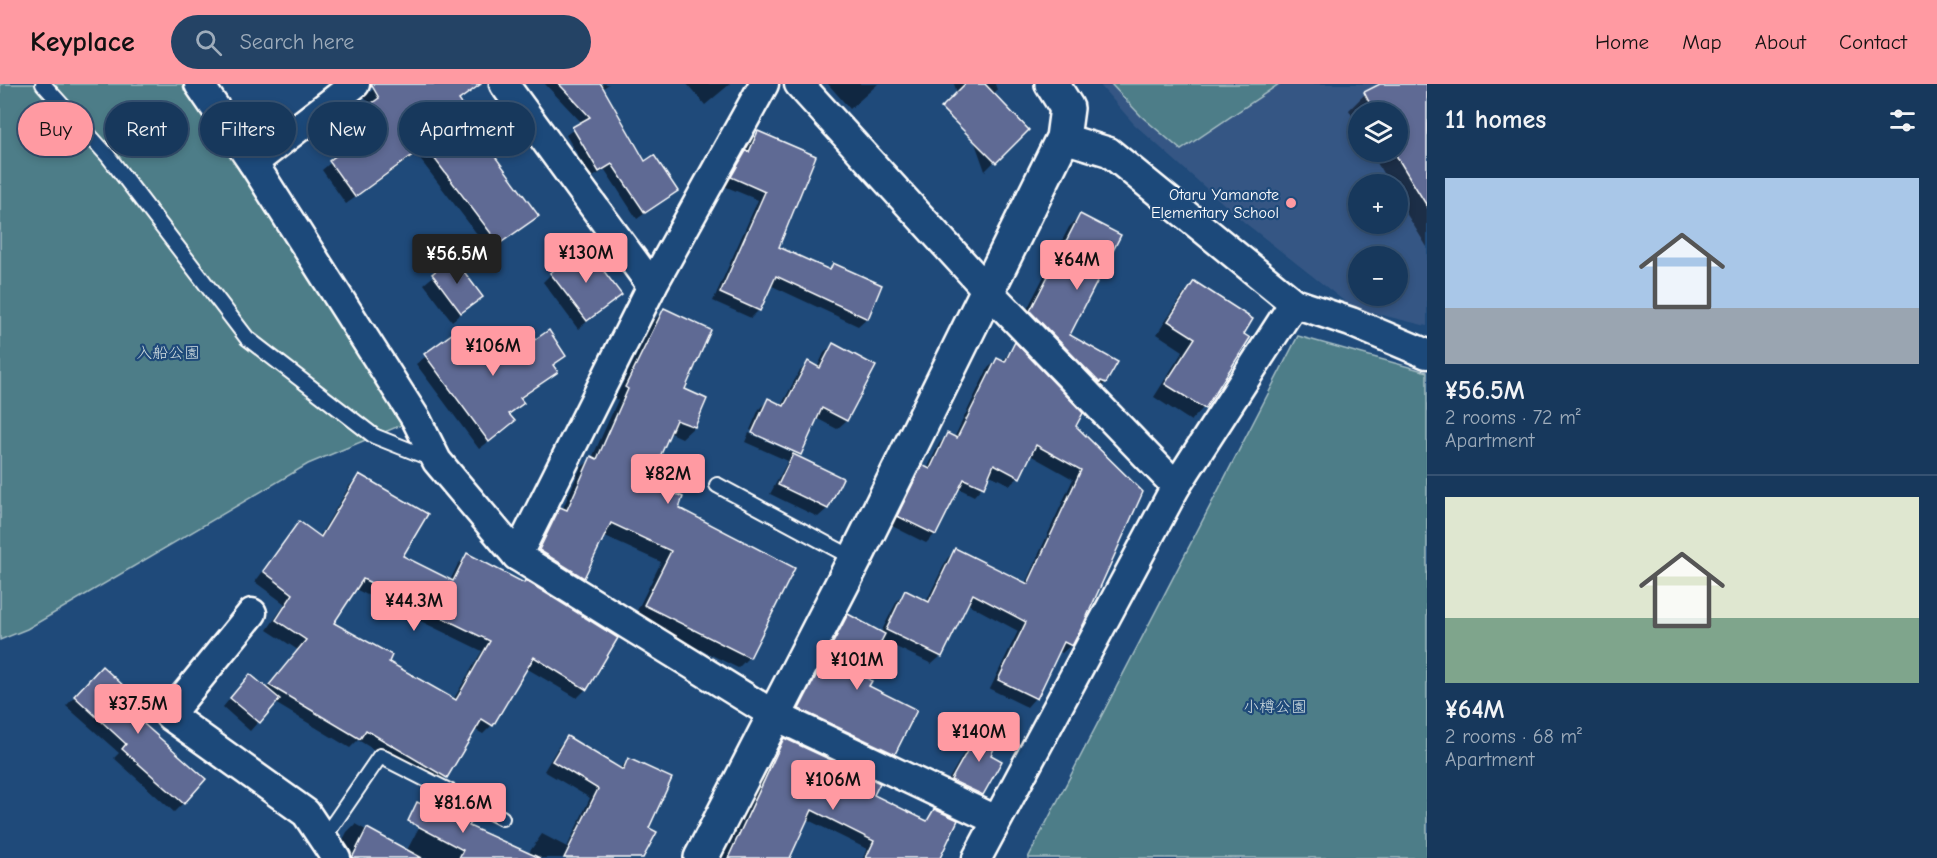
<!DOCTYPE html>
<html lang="en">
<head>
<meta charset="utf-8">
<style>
	:root { --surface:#17385c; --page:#244365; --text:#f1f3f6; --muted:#9eacbb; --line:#365272; --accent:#ff9aa2 }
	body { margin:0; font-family:"Comic Neue","Klee One",sans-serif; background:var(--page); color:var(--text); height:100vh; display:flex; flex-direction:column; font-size:22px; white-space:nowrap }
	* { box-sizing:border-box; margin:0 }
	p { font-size:20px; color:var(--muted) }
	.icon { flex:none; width:33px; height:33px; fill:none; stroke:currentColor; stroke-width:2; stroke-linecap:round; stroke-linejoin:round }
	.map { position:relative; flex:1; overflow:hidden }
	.drawer { display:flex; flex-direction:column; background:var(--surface); width:510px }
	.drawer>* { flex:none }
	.guide { position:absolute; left:18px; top:18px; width:570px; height:54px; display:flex; gap:12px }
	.controls { position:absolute; left:1348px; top:18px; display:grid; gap:12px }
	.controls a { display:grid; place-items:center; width:60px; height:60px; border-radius:50%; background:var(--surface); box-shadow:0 3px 9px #0003,0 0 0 2px var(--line); font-size:30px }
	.price { position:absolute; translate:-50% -51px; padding:0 14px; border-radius:6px; background:var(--accent); color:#111; font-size:20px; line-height:39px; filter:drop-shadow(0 2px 3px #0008) }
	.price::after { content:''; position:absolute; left:50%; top:36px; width:18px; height:14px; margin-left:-9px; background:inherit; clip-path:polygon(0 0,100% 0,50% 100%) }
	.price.active { background:#222; color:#fff }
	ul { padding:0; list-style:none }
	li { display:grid; align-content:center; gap:12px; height:318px; padding:0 18px }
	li+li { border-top:2px solid var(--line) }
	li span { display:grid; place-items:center; height:186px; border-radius:0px; color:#555 }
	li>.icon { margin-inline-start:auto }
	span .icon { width:108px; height:108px; fill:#fffc; stroke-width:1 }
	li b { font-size:26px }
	h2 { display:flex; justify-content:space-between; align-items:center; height:72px; padding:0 18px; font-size:26px }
	.chip { padding:0 21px; border-radius:27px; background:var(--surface); box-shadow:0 3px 9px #0003,0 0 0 2px var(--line); font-size:21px; line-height:54px }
	.chip.active { background:var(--accent); color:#111 }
	header { display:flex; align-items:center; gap:36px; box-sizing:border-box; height:84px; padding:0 30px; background:var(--accent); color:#111 }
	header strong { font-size:28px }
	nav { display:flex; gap:33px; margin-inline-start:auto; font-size:21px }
	.search { width:420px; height:54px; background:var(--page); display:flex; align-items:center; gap:15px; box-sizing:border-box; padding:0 21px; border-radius:33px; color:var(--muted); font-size:22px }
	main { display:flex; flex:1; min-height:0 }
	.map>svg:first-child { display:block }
	.built { fill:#365784; fill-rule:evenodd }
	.green { fill:#4d7d88; stroke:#a6bec4; stroke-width:1.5 }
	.shadow { fill:#0007; fill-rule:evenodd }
	.building { fill:#5e6a94; stroke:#fff; stroke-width:1.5; fill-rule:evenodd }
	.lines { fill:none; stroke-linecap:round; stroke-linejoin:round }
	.lane-casing { stroke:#fff; stroke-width:18 }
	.street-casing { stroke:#fff; stroke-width:33 }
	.secondary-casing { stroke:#fff; stroke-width:38 }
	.lane { stroke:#1f4a7a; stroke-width:14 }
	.street { stroke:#1f4a7a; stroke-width:28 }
	.secondary { stroke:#1f4a7a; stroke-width:33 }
	.poi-dot { fill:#ff9aa2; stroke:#1f4a7a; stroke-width:2 }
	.labels { text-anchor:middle; stroke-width:4.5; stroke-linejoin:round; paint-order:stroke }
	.poi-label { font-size:16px; fill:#fff; stroke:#1f4a7a; text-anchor:end }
	.park-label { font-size:16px; fill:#d2dee1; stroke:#1f4a7a }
</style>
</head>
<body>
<header>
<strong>Keyplace</strong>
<div class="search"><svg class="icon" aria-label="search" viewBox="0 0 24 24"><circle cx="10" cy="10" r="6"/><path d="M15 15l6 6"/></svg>Search here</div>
<nav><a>Home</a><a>Map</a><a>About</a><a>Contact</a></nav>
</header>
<main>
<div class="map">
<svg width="1427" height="774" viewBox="0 0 1427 774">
	<rect width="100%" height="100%" fill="#1f4a7a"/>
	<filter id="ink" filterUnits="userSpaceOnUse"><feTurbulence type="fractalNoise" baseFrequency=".0167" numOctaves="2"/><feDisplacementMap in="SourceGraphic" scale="12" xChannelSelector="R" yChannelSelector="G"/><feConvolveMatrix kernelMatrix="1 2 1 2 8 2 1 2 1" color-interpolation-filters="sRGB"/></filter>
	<g filter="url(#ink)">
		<path class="built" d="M1099,0h328v242l-74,-18 -109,-86 -110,-98zM1359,28h39v40h-39zM1359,100h39v40h-39zM1359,172h39v40h-39z"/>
		<g class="green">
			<path d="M0,0h188l228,335 -108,45 -281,165 -27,11z"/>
			<path d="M1111,0h168l-98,66 -40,-34z"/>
			<path d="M1298,252l129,36v486h-399z"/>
		</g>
		<g class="shadow">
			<path d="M380,0h86l5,6 -13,11 22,39 57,75 -47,36 -74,-97 -70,50 -24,-34 20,-17 -11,-16 40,-31 -7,-9z"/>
			<path d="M545,0h64l-7,5 42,74 32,28 -39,28 -32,-49 -14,8 -25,-43 16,-12z"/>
			<path d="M687,0h43l-25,21z"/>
			<path d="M828,0h50l-28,25z"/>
			<path d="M954,0h41l2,6 -5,5 34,35 -41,41z"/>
			<path d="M1384,0h43v163l-29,-47v-16h-9l-18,-32h27v-40h-39v17l-10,-19 16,-16z"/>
			<path d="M758,48l19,116 51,22 5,-5 34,53 -9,8 -88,-41 -11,25 -8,8 -38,-17 45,-101 -34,-14 26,-45z"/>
			<path d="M1080,132l-12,120 48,26 -11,21 -12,11 -73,-71 49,-96z"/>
			<path d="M453,176l28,37 -29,24 -28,-37z"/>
			<path d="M551,190l69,21 -42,34 -35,-47z"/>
			<path d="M1194,199l54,55 -45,70 -12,13 -37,-24 29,-46 -26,-17 25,-38z"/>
			<path d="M664,226l19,80 22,10 -11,27 -12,11 -13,-6 -22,51 30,25 72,149 -11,11 -104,-51 27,-55 -58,-26 -20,41 -11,12 -43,-27 20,-42 13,-10 18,-41 12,-11 26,-58 -3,-1 38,-78z"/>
			<path d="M463,244l30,42 71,-15 -12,11 4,6 -9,8 -28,20 3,3 -14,12 -4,15 -25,19 -63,-85z"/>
			<path d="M833,261l41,21 -28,55 -9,8 -21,-11 -16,36 -3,3 44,22 -14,30 -9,8 -48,-23 18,-33 -43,-19 4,-9 49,22v-3l-48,-22 9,-21 9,-9 13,6 18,-34 9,-9 9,5 7,-15z"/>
			<path d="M1015,261l59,81 68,66 -71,153 -9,8 -4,-2 -23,47 -8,9 -37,-18 28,-58 -52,-28 -25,53 -9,8 -51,-24 -20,37 33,76 -9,9 -94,-44 48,-93 9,-9 32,18 17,-33 8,-9 21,10 21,-43 8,-9 70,34 48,-105 -43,-24 -11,22 -9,8 -22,-11 -6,13 -8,9 -16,-8 -23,46 -9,9 -36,-18 24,-49 9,-9 4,2 12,-25 8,-9 7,3 34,-70 9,-8 5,2z"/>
			<path d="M360,392l41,80 49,25 8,-17 10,-9 118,134 -9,9 -51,-30 -34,57 -9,9 -9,-5 -29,48 -9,10 -78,-47 -8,8 -75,-45 -25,28 -27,-24 18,-22 25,4 32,-39 -31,-20 18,-26 -30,-22 44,-59 20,14 31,-52zM355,505l127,62 -29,49 -66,-37 -55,-39z"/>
			<path d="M102,584l81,135 -9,9 -60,-54 5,-5 -53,-47z"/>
			<path d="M982,644l7,28 11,6 -18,33 -9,8 -30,-14 30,-52z"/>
			<path d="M567,654l52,31 9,-9 19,68 -6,30h-136l23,-4 14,-20 25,13 23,-49 -46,-27 14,-24z"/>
			<path d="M784,656l88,55 53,27 9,-11 4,47h-75l4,-9 -61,-30 -18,39h-66l54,-110z"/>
			<path d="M435,720l32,23 29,31h-155l-4,-7 10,-19 8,-8 51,28 21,-40z"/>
		</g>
		<g class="building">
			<path d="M371,0h110l-22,16 26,37 -3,2 57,77 -40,28 -74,-98 -70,51 -26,-36 22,-17 -12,-17 40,-29z"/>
			<path d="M559,0h42l44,77 9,-6 24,36 -33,22 -33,-49 -13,8 -27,-45 18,-10z"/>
			<path d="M965,0h20l44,46 -33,33 -55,-55z"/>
			<path d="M1380,0h47v122l-33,-54h4v-40h-24l-10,-20z"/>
			<path d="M758,47l58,25 -37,91 51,23 3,-7 49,22 -14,34 -92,-43 -16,35 -40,-18 45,-101 -34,-15 15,-26 3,1z"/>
			<path d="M1080,130l41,21 -51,100 48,27 -12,21 -5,-2 -1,2 -70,-72z"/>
			<path d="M585,162l37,49 -35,26 -37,-48z"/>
			<path d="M453,173l30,40 -22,16 -29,-39z"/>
			<path d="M1194,197l59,38 -9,15 6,4 -45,71 -40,-25 30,-46 -27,-17z"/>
			<path d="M664,224l47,22 -26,59 22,10 -12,28 -19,-7 -27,62 34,15 -4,11 116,60 -45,90 -106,-53 27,-54 -60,-28 -27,55 -45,-28 21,-43 7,3 24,-54 6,3 31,-70 -3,-2z"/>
			<path d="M463,242l31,42 55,-38 17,26 -13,9 5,7 -38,26 4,5 -15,11 6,7 -26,21 -65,-88z"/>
			<path d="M1015,258l68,71 -7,13 67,66 -59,131 -12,23 -8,-4 -27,57 -39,-19 28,-58 -53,-28 -31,63 -56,-27 19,-40 24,12 26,-54 73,36 53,-114 -45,-25 -16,33 -26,-14 -10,24 -20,-9 -28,56 -39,-19 25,-51 8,4 17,-36 10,5 40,-80 8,4z"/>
			<path d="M833,259l43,23 -29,55 -25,-13 -21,47 -49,-22 16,-35 16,8 24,-45 12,7z"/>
			<path d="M793,370l50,24 -15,31 -50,-24z"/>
			<path d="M359,390l69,40 -25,42 50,25 14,-28 57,30 1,-3 93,58 -31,52 -53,-33 -41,69 -11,-7 -35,59 -81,-48 -6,9 -91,-54 37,-45 -30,-20 17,-26 -30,-23 36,-50 22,16zM363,495l127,62 -34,59 -67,-38 3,-7 -58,-32z"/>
			<path d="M848,530l37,20 -22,42 9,5 -3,5 48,24 -22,44 -96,-45z"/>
			<path d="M102,582l35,32 -10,11 79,70 -22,25 -62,-55 4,-5 -52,-48z"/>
			<path d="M250,590l30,25 -20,24 -30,-25z"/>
			<path d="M981,642l19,10 -9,19 11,6 -19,34 -32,-15z"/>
			<path d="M567,652l56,34 5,-12 44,20 -23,50 8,4 -14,26h-79l34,-69 -46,-28z"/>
			<path d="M784,654l96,45 -6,12 53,26 7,-12 24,11 -18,38h-74l8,-17 -62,-31 -22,48h-62z"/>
			<path d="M417,718l15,7 3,-7 37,19 -3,5 71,32h-81l4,-8 -55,-29z"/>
			<path d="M367,744l55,30h-70z"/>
		</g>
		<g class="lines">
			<g class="lane-casing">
				<g id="lane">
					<path d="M43,0l65,72 139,182 127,98 58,23"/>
					<path d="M717,401l138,74"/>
					<path d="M323,755l57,-83 122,62"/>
				</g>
			</g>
			<g class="street-casing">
				<g id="street">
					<path d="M199,0l54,79 163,256 21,42 80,95 257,159 222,105"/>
					<path d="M504,0l148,202"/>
					<path d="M799,0l188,206 189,196"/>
					<path d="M1063,54l46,14 185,151 57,19 76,32"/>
					<path d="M253,79l102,-79"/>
					<path d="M517,472l135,-270 112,-202"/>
					<path d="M252,529l-83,102 137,98 30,45"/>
					<path d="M977,774l199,-372 118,-183"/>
				</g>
			</g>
			<g class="secondary-casing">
				<path id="secondary" d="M701,774l154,-299 208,-421 4,-30 -15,-24"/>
			</g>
			<use href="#lane" class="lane"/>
			<use href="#street" class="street"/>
			<use href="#secondary" class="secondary"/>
		</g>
	</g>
	<circle class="poi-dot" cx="1291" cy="119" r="6"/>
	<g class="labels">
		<g class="poi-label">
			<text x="1279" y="116">Otaru Yamanote<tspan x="1279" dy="18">Elementary School</tspan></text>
		</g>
		<g class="park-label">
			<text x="168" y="274">入船公園</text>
			<text x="1275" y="628">小樽公園</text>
		</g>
	</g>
</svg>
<div class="controls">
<a><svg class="icon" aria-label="layers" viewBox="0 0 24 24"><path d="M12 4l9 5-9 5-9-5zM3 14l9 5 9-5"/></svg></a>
<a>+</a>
<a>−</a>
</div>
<b class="price" style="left:586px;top:200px">¥130M</b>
<b class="price active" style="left:457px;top:201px">¥56.5M</b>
<b class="price" style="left:1077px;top:207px">¥64M</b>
<b class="price" style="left:493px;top:293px">¥106M</b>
<b class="price" style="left:668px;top:421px">¥82M</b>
<b class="price" style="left:414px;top:548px">¥44.3M</b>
<b class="price" style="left:857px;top:607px">¥101M</b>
<b class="price" style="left:138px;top:651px">¥37.5M</b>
<b class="price" style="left:979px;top:679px">¥140M</b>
<b class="price" style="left:833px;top:727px">¥106M</b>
<b class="price" style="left:463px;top:750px">¥81.6M</b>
<div class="guide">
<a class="chip active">Buy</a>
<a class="chip">Rent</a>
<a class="chip">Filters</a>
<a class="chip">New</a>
<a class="chip">Apartment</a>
</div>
</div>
<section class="drawer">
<h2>11 homes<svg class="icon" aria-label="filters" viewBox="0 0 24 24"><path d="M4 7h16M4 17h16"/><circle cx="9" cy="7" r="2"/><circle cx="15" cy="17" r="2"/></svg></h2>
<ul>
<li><span style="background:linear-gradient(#a9c7e8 70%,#9aa5b1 0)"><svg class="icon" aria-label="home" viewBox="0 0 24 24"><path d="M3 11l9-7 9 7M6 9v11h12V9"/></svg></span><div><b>¥56.5M</b><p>2 rooms · 72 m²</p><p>Apartment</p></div></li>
<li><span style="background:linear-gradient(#dfe7d0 65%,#7fa58c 0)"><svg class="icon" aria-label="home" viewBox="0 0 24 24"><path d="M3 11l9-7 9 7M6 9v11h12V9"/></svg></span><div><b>¥64M</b><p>2 rooms · 68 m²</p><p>Apartment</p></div></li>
</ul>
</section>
</main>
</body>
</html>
